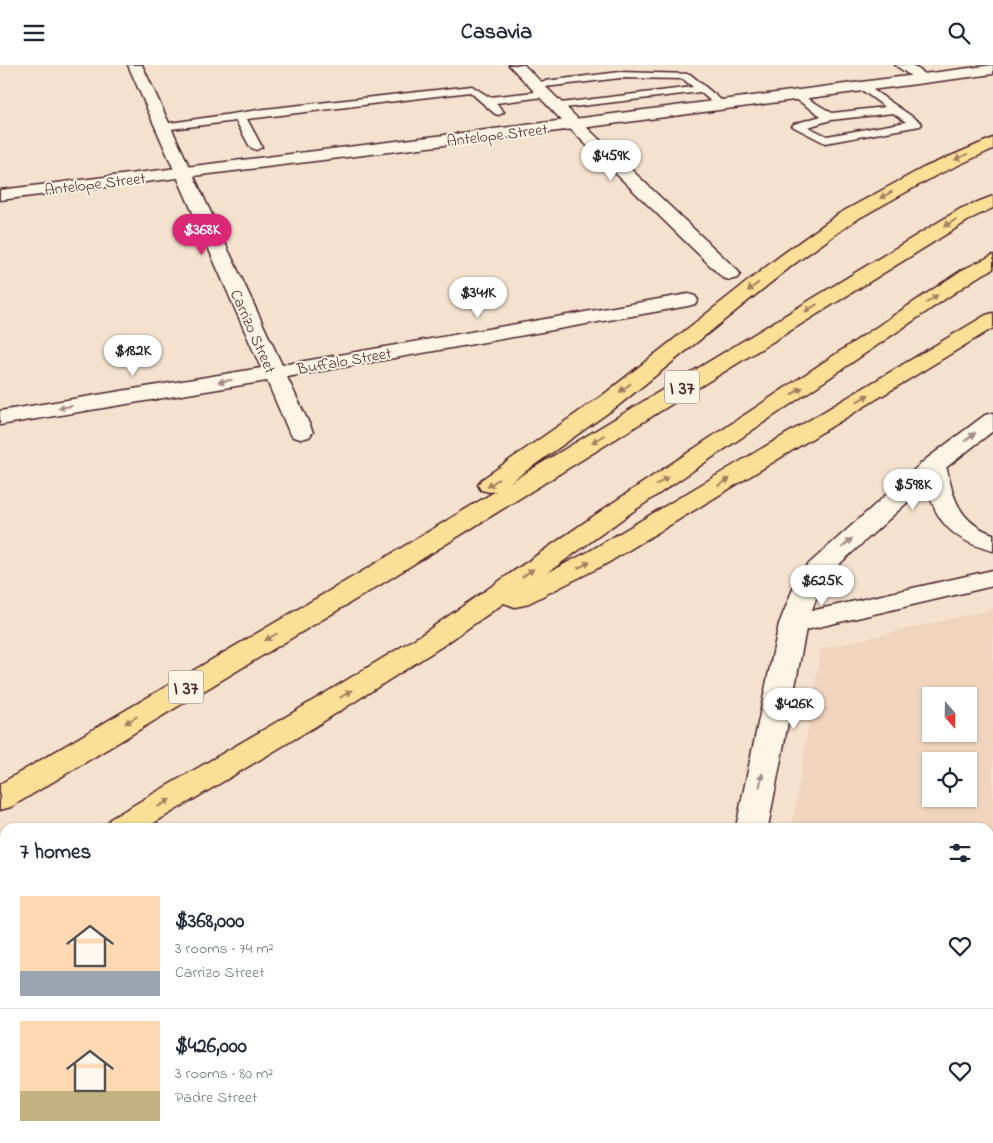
<!DOCTYPE html>
<html lang="en">
<head>
<meta charset="utf-8">
<style>
	:root { --surface:#fff; --page:#f2f2f3; --text:#1f2937; --muted:#747a83; --line:#e0e1e3; --accent:#db2777 }
	body { margin:0; font-family:"Indie Flower",sans-serif; background:var(--page); color:var(--text); height:100vh; display:flex; flex-direction:column; font-size:19px; white-space:nowrap }
	* { box-sizing:border-box; margin:0 }
	p { font-size:16px; color:var(--muted) }
	.icon { flex:none; width:28px; height:28px; fill:none; stroke:currentColor; stroke-width:2; stroke-linecap:round; stroke-linejoin:round }
	.map { position:relative; flex:1; overflow:hidden }
	.side { position:absolute; left:0px; top:758px; width:994px; height:321px; display:flex; flex-direction:column; background:var(--surface); border-radius:15px 15px 0 0; box-shadow:0 1px 4px #0004 }
	.side>* { flex:none }
	.needle { width:32px; rotate:160deg }
	.tools { position:absolute; left:922px; top:622px; display:grid; gap:10px }
	.tools a { display:grid; place-items:center; width:55px; height:55px; border-radius:0px; background:var(--surface); box-shadow:0 1px 4px #0004; font-size:25px }
	.price { position:absolute; translate:-50% -42px; padding:0 11px; border-radius:18px; background:#fff; color:#222; font-size:16px; line-height:32px; filter:drop-shadow(0 1px 2px #0008) }
	.price::after { content:''; position:absolute; left:50%; top:30px; width:15px; height:11px; margin-left:-8px; background:inherit; clip-path:polygon(0 0,100% 0,50% 100%) }
	.price.active { background:var(--accent); color:#fff }
	ul { padding:0; list-style:none }
	li { display:flex; align-items:center; gap:15px; height:125px; padding:0 20px }
	li+li { border-top:1px solid var(--line) }
	li span { display:grid; place-items:center; flex:none; width:140px; height:100px; border-radius:0px; color:#555 }
	li>.icon { margin-inline-start:auto }
	span .icon { width:60px; height:60px; fill:#fffc; stroke-width:1 }
	li b { font-size:21px }
	h2 { display:flex; justify-content:space-between; align-items:center; height:60px; padding:0 20px; font-size:21px }
	header { display:flex; justify-content:space-between; align-items:center; height:65px; padding:0 20px; background:var(--surface); font-size:22px; font-weight:700 }
	.map>svg:first-child { display:block }
	.built { fill:#f0d4be; fill-rule:evenodd }
	.lines { fill:none; stroke-linecap:round; stroke-linejoin:round }
	.service-casing { stroke:#4a1f2b; stroke-width:3 }
	.minor-casing { stroke:#4a1f2b; stroke-width:3 }
	.tertiary-casing { stroke:#4a1f2b; stroke-width:3 }
	.secondary-casing { stroke:#4a1f2b; stroke-width:3 }
	.motorway-casing { stroke:#4a1f2b; stroke-width:3 }
	.service { fill:#fcf5e5; fill-rule:evenodd }
	.minor { fill:#fcf5e5; fill-rule:evenodd }
	.tertiary { fill:#fcf5e5; fill-rule:evenodd }
	.secondary { fill:#fcf5e5; fill-rule:evenodd }
	.motorway { fill:#fadf96; fill-rule:evenodd }
	.oneway { fill:#a27f60 }
	.oneway2 { fill:#a38a88 }
	.labels { text-anchor:middle; stroke-width:4; stroke-linejoin:round; paint-order:stroke }
	.far-street-label { font-size:16px; fill:#4a1f2b; stroke:#fcf5e5 }
	.shield { fill:#fcf5e5; stroke:#7f5f63; stroke-width:1 }
	.shield-label { font-size:19px; font-weight:bold; fill:#4a1f2b }
</style>
</head>
<body>
<header><svg class="icon" aria-label="menu" viewBox="0 0 24 24"><path d="M4 6h16M4 12h16M4 18h16"/></svg>Casavia<svg class="icon" aria-label="search" viewBox="0 0 24 24"><circle cx="10" cy="10" r="6"/><path d="M15 15l6 6"/></svg></header>
<div class="map">
<svg width="993" height="1078" viewBox="0 0 993 1078">
	<rect width="100%" height="100%" fill="#f5e2ce"/>
	<filter id="ink" filterUnits="userSpaceOnUse"><feTurbulence type="fractalNoise" baseFrequency=".02" numOctaves="2"/><feDisplacementMap in="SourceGraphic" scale="10" xChannelSelector="R" yChannelSelector="G"/><feConvolveMatrix kernelMatrix="1 2 1 2 8 2 1 2 1" color-interpolation-filters="sRGB"/></filter>
	<g filter="url(#ink)">
		<path class="built" d="M993,544v534h-252l1,-4h247v-312h-197l29,-178zM931,631h38v38h-38zM931,696h38v38h-38z"/>
		<g class="lines">
			<g class="service-casing">
				<g id="service">
					<path d="M620,7l70,2 37,31 -1,2h-8l-18,-15 -144,17 -4,-1 -1,-2 1,-2 141,-17 -10,-8 -63,-1 -83,10 -5,-3 5,-3z"/>
					<path d="M863,18l57,39 2,2 -2,2 -95,17 -33,-17 2,-2 27,-8 -28,-19 -1,-2 5,-3 35,21 53,-6 -26,-19 -1,-2zM893,48l13,9 -79,14 -19,-9 23,-7z"/>
					<path d="M472,21l17,11 55,-6 5,3 -5,3 -48,6 8,9 -5,3 -4,-1 -25,-22 -223,27 15,28 -6,3 -6,-3 -14,-26 -73,9 -6,-3 6,-3 102,-15z"/>
					<path d="M989,843l4,1v18l-4,-1z"/>
					<path d="M835,1074h26l1,4h-28z"/>
					<path d="M920,1074h43l2,4h-43z"/>
				</g>
			</g>
			<g class="minor-casing">
				<g id="minor">
					<path d="M128,0h14l140,300 406,-71 7,2 3,4 -3,4 -7,2 -401,71 26,55 -4,5 -8,2 -8,-2 -4,-5 -22,-51 -267,44v-14l261,-43z"/>
					<path d="M509,0h15l56,56 157,149 3,4 -3,4 -7,2 -7,-2 -155,-151z"/>
					<path d="M895,0h17l19,13 -3,3h-10z"/>
					<path d="M934,393l9,2c4,7 5,14 7,22 6,26 17,43 43,52v17c-50,-13 -62,-38 -71,-86l3,-5z"/>
					<path d="M993,505v16l-200,47 -10,-3 -4,-6 4,-6 10,-3z"/>
				</g>
			</g>
			<g class="tertiary-casing">
				<path id="tertiary" d="M993,0v9l-419,55 -574,71v-10l574,-71z"/>
			</g>
			<g class="secondary-casing">
				<g id="secondary">
					<path d="M993,348v18l-50,39 -120,109 -16,45 -39,203h-32l43,-203 19,-48 4,-6 123,-110 60,-45z"/>
					<path d="M0,833l5,1v34l-5,-2z"/>
					<path d="M135,1074h41l2,4h-41z"/>
					<path d="M641,1074h42l-2,4h-42z"/>
				</g>
			</g>
			<g class="motorway-casing">
				<g id="motorway">
					<path d="M993,73v11l-58,27 -81,45 -60,43 -175,141 -110,78 451,-274 33,-13v12l-19,9 -591,366 -372,224 -11,3v-26l363,-213 133,-80 -6,1 -9,-2 -3,-5 3,-5 122,-85 177,-139 60,-43 83,-45z"/>
					<path d="M993,190v14l-17,9 -344,234 -85,61 41,-21 398,-237 7,-2v15l-387,236 -81,41 -10,2 -11,-4 -63,44 -125,79 -169,101h-41l4,-8 184,-107 127,-77 193,-133 348,-232z"/>
					<path d="M5,818v28l-5,1v-28z"/>
				</g>
			</g>
			<use href="#service" class="service"/>
			<use href="#minor" class="minor"/>
			<use href="#tertiary" class="tertiary"/>
			<use href="#secondary" class="secondary"/>
			<use href="#motorway" class="motorway"/>
		</g>
		<defs><path id="oneway-solid" d="M-6-.8H1V-3.2L6.5 0L1 3.2V.8H-6Z" transform="scale(1.25)"/></defs>
		<g class="oneway">
			<use href="#oneway-solid" transform="translate(961 92) rotate(156)"/>
			<use href="#oneway-solid" transform="translate(886 130) rotate(151)"/>
			<use href="#oneway-solid" transform="translate(950 158) rotate(149)"/>
			<use href="#oneway-solid" transform="translate(753 222) rotate(142)"/>
			<use href="#oneway-solid" transform="translate(932 234) rotate(-35)"/>
			<use href="#oneway-solid" transform="translate(811 243) rotate(149)"/>
			<use href="#oneway-solid" transform="translate(625 323) rotate(142)"/>
			<use href="#oneway-solid" transform="translate(797 326) rotate(-34)"/>
			<use href="#oneway-solid" transform="translate(863 333) rotate(-31)"/>
			<use href="#oneway-solid" transform="translate(598 374) rotate(149)"/>
			<use href="#oneway-solid" transform="translate(662 416) rotate(-34)"/>
			<use href="#oneway-solid" transform="translate(724 417) rotate(-31)"/>
			<use href="#oneway-solid" transform="translate(493 418) rotate(145)"/>
			<use href="#oneway-solid" transform="translate(584 500) rotate(-26)"/>
			<use href="#oneway-solid" transform="translate(528 508) rotate(-35)"/>
			<use href="#oneway-solid" transform="translate(271 572) rotate(150)"/>
			<use href="#oneway-solid" transform="translate(346 629) rotate(-32)"/>
			<use href="#oneway-solid" transform="translate(131 655) rotate(149)"/>
			<use href="#oneway-solid" transform="translate(164 738) rotate(-31)"/>
		</g>
		<g class="oneway2">
			<use href="#oneway-solid" transform="translate(225 316) rotate(171)"/>
			<use href="#oneway-solid" transform="translate(65 342) rotate(171)"/>
			<use href="#oneway-solid" transform="translate(970 372) rotate(-37)"/>
			<use href="#oneway-solid" transform="translate(847 478) rotate(-42)"/>
			<use href="#oneway-solid" transform="translate(761 715) rotate(-78)"/>
		</g>
	</g>
	<g class="labels">
		<g class="far-street-label">
			<text transform="translate(497 69) rotate(-7)" y="6">Antelope Street</text>
			<text transform="translate(95 118) rotate(-7)" y="6">Antelope Street</text>
			<text transform="translate(254 266) rotate(66)" y="6">Carrizo Street</text>
			<text transform="translate(344 295) rotate(-10)" y="6">Buffalo Street</text>
		</g>
		<g class="shield">
			<rect x="664.5" y="305.5" width="35" height="33" rx="4"/>
			<rect x="168.5" y="605.5" width="35" height="33" rx="4"/>
		</g>
		<g class="shield-label">
			<text x="682" y="329">I 37</text>
			<text x="186" y="629">I 37</text>
		</g>
	</g>
</svg>
<div class="tools">
<a><svg class="needle" viewBox="-14 -14 28 28"><path d="M0-13l5 13h-10z" fill="#e53935"/><path d="M0 13l5-13h-10z" fill="#747a83"/></svg></a>
<a><svg class="icon" aria-label="locate" viewBox="0 0 24 24"><circle cx="12" cy="12" r="6"/><path d="M12 2v4M12 18v4M2 12h4M18 12h4"/></svg></a>
</div>
<b class="price" style="left:611px;top:117px">$459K</b>
<b class="price active" style="left:202px;top:191px">$368K</b>
<b class="price" style="left:478px;top:254px">$341K</b>
<b class="price" style="left:133px;top:312px">$182K</b>
<b class="price" style="left:913px;top:446px">$598K</b>
<b class="price" style="left:822px;top:542px">$625K</b>
<b class="price" style="left:794px;top:665px">$426K</b>
<section class="side">
<h2>7 homes<svg class="icon" aria-label="filters" viewBox="0 0 24 24"><path d="M4 7h16M4 17h16"/><circle cx="9" cy="7" r="2"/><circle cx="15" cy="17" r="2"/></svg></h2>
<ul>
<li><span style="background:linear-gradient(#ffd9b3 75%,#9aa5b1 0)"><svg class="icon" aria-label="home" viewBox="0 0 24 24"><path d="M3 11l9-7 9 7M6 9v11h12V9"/></svg></span><div><b>$368,000</b><p>3 rooms · 74 m²</p><p>Carrizo Street</p></div><svg class="icon" aria-label="heart" viewBox="0 0 24 24"><path d="M12 20l-8-8c-3-5 5-10 8-4 3-6 11-1 8 4z"/></svg></li>
<li><span style="background:linear-gradient(#ffd9b3 70%,#c2b280 0)"><svg class="icon" aria-label="home" viewBox="0 0 24 24"><path d="M3 11l9-7 9 7M6 9v11h12V9"/></svg></span><div><b>$426,000</b><p>3 rooms · 80 m²</p><p>Padre Street</p></div><svg class="icon" aria-label="heart" viewBox="0 0 24 24"><path d="M12 20l-8-8c-3-5 5-10 8-4 3-6 11-1 8 4z"/></svg></li>
</ul>
</section>
</div>
</body>
</html>
